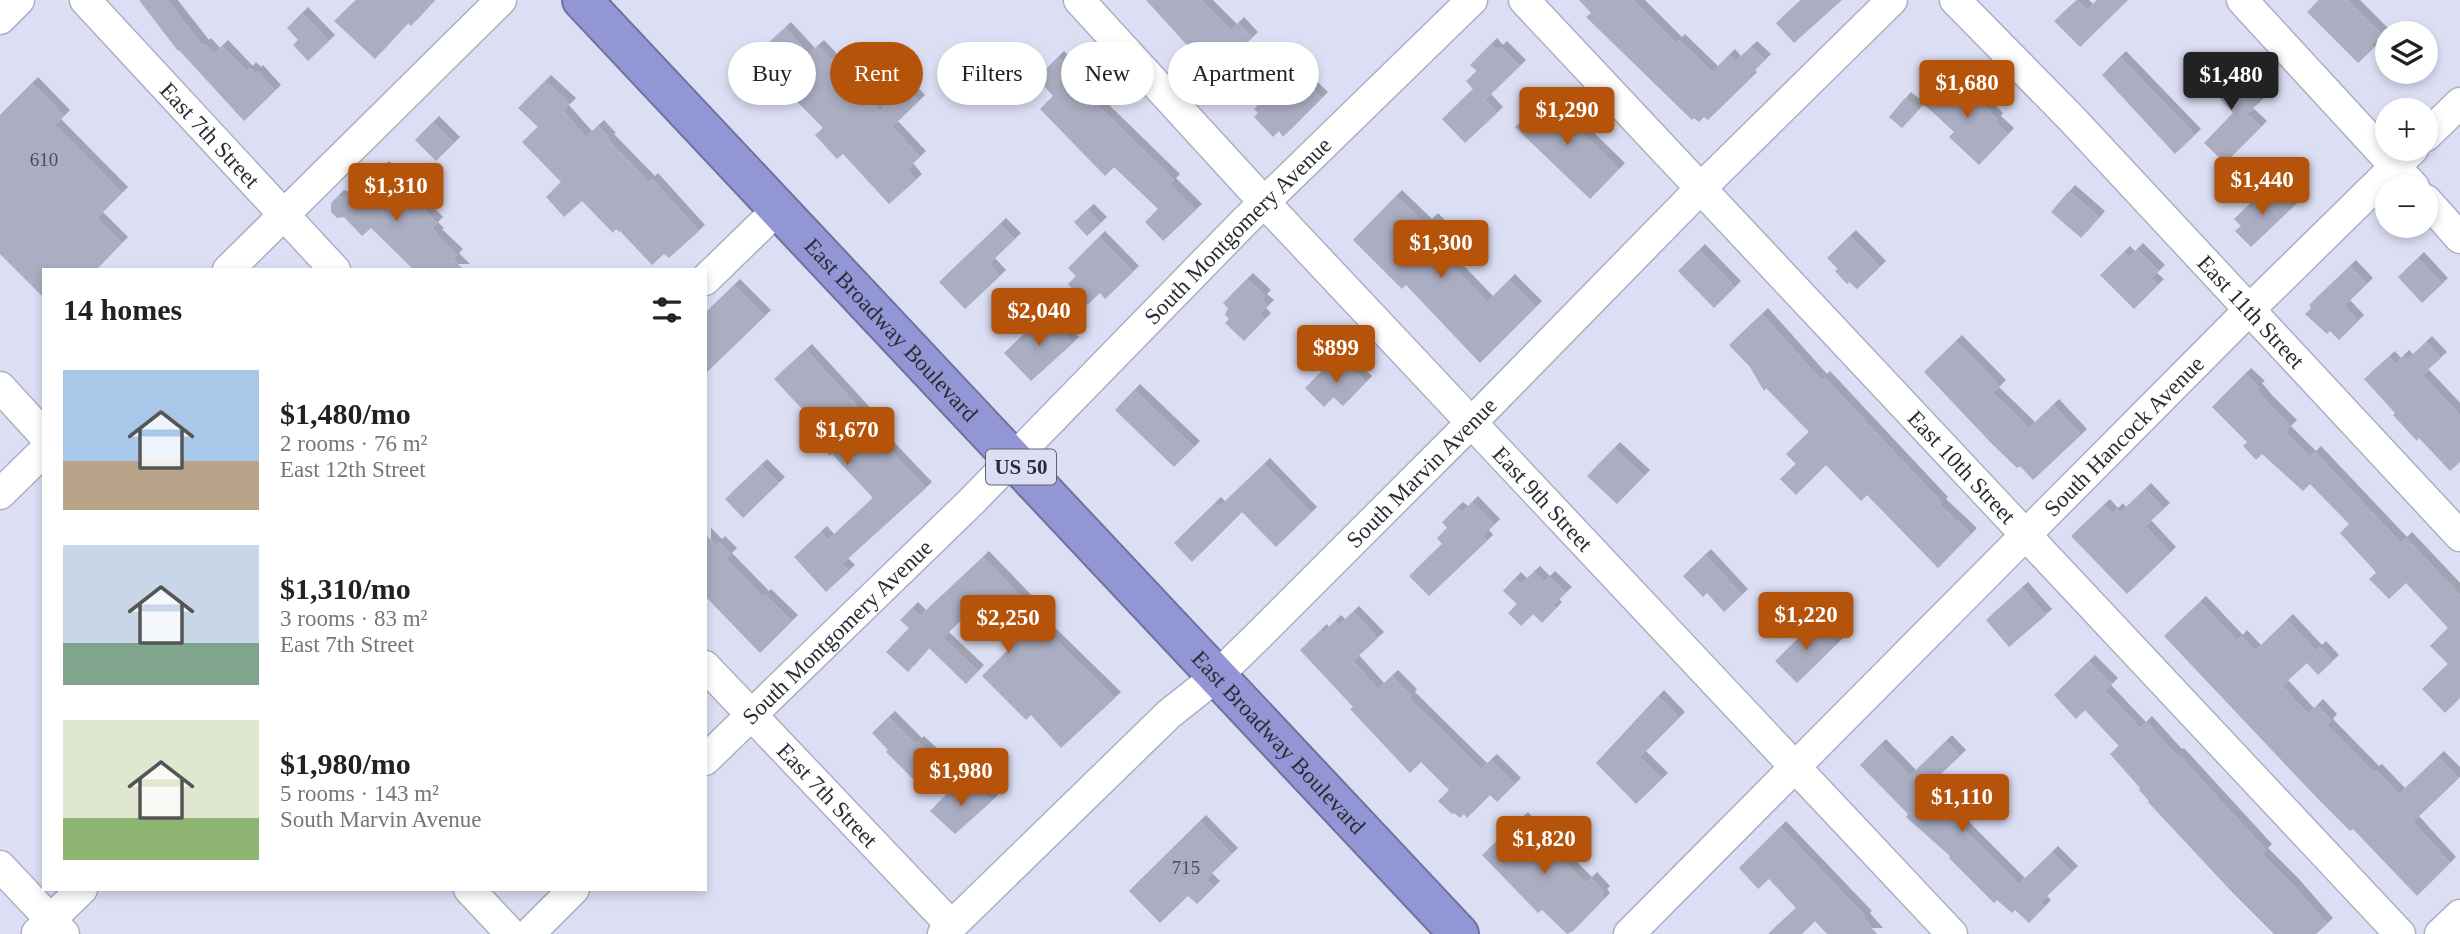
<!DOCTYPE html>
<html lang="en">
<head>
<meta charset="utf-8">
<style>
	:root { --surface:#fff; --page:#f2f2f2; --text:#222; --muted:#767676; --accent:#b45309 }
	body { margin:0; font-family:Georgia,serif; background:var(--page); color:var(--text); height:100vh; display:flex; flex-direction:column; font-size:26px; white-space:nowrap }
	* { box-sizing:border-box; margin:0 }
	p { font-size:23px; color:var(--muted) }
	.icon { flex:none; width:38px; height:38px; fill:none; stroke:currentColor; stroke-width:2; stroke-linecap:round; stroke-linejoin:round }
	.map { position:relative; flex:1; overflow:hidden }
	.side { position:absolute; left:42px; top:268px; width:665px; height:623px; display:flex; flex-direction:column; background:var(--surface); border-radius:0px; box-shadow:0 4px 10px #0003 }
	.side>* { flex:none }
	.banner { position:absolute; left:728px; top:42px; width:665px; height:63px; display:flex; gap:14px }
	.controls { position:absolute; left:2375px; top:21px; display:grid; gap:14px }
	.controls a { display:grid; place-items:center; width:63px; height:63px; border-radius:50%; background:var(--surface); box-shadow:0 4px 10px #0003; font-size:35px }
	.price { position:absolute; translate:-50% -60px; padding:0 16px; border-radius:7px; background:var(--accent); color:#fff; font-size:23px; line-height:46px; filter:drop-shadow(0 2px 4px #0008) }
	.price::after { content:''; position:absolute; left:50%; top:42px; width:21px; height:16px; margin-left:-10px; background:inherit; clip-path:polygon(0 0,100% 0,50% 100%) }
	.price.selected { background:#222; color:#fff }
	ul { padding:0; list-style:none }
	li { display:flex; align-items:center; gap:21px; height:175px; padding:0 21px }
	li span { display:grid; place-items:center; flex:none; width:196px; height:140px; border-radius:0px; color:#555 }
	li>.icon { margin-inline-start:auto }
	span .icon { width:84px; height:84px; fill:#fffc; stroke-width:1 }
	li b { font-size:30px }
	h2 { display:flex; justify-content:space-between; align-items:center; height:84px; padding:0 21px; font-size:30px }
	.tag { padding:0 24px; border-radius:32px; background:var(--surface); box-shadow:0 4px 10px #0003; font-size:24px; line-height:63px }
	.tag.selected { background:var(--accent); color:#fff }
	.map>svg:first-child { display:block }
	.building { fill:#abadc2; filter:url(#shadow) }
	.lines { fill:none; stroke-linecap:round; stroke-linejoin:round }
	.minor-casing { stroke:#acaec3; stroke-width:33 }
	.highway-casing { stroke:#6f719d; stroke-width:42 }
	.minor { stroke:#fff; stroke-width:30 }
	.highway { stroke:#9396d5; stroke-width:38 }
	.labels { text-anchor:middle; stroke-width:5; stroke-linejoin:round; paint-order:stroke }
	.number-label { font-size:19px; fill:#4b4c58 }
	.shield { fill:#dcdef4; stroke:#60616e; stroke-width:2 }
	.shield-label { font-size:21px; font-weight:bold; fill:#2b2c34 }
	.street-label { font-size:23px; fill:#2b2c34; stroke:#dcdef4 }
</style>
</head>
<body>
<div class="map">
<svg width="2460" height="934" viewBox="0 0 2460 934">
	<defs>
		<filter id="shadow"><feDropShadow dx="6" dy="-6" stdDeviation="0" flood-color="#0004"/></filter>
	</defs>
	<rect width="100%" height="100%" fill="#dcdef4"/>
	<g class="building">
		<path d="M139,0h28l36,46 2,-2 9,10 8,-8 25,26 3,-4 5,5 2,-2 18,20 -31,30 -65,-71 -1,1z"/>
		<path d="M356,0h79l-24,26 -3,-3 -33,36 -41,-38z"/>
		<path d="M1146,0h55l30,30 7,-7 14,15 -38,37z"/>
		<path d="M1579,0h54l43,43 3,-3 33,32 17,-17 6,7 16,-15 14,13 -16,16 2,2 -43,42 -4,-3 -5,5 -5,-4 -2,2 -106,-103 5,-4z"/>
		<path d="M1801,0h41l-48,43 -18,-20z"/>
		<path d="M2077,0l10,10 10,-10h31l-48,47 -26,-26z"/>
		<path d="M2319,0h29l34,34 -11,11 3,3 -16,15 -51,-51z"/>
		<path d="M302,13l27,28 -21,20 -15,-16 5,-5 -11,-12z"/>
		<path d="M785,28l24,26 9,-8 62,65 26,-24 13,14 -27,26 28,30 -13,12 9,11 -27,24 -46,-50 -6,5 -22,-24 8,-7 -70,-71z"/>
		<path d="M1491,44l6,7 4,-4 19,19 -35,34 12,13 -32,30 -23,-24 31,-30 -7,-8 11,-10 -7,-6z"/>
		<path d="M962,50l27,27 -19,18 -26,-27z"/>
		<path d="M1058,57l42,43 -4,4 78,76 -4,4 26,26 -33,31 -18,-19 13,-13 -44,-42 -9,9 -65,-67 13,-13 -16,-18z"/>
		<path d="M2120,57l75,78 -20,19 -73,-79z"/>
		<path d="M2219,60l42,41 -14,13 14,13 -36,36 -21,-20 29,-30 -32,-36z"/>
		<path d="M1293,70l29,28 -39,39 -4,-6 -6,6 -19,-20 4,-4 -4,-4z"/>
		<path d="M1953,74l44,45 -2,3 13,12 -29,31 -30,-28 5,-5 -29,-27z"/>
		<path d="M545,81l25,23 -7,7 23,26 12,-11 12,13 -2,1 41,42 3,-3 47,52 -30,27 -5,-4 -12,11 -32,-34 -1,1 -3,-3 -3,4 -31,-32 -18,16 -18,-20 15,-15 -39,-40 16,-15 -20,-19z"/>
		<path d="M32,83l32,33 -9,9 67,68 -25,25 25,25 -26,27h-52v28l-44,-44v-139z"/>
		<path d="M1550,94l25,26 -3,3 47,46 -29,30 -75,-72z"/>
		<path d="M1905,98l14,11 -17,19 -13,-11z"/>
		<path d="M433,122l21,21 -18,18 -21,-21z"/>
		<path d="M383,167l54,56 -5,5 6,6 -2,1 21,20 -4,4 11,11h-50l-43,-42 -9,8 -18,-19 -7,1 -6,-6v-9l7,-7 6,2 14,-13 4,3z"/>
		<path d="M2279,190l15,16 -43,41 -16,-16 6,-5 -7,-7 23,-22 7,7z"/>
		<path d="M2069,191l30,26 -18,21 -30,-26z"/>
		<path d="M1396,196l30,29 6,-6 13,13 -13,13 55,57 22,-22 27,27 -56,56 -74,-78 -4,4 -49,-49z"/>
		<path d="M1088,210l13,13 -14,13 -13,-14z"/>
		<path d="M1000,224l15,15 -26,25 11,12 -35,33 -26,-27z"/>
		<path d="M1850,236l30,31 -23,22 -8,-7 -2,2 -12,-13 3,-2 -11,-11z"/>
		<path d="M1099,237l34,35 -28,27 -5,-6 -13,12 -19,-21 8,-8 -8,-8z"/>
		<path d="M2137,249l22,22 -8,8 7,6 -24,24 -34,-34 24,-23 5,5z"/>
		<path d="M1699,250l36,37 -21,21 -36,-37z"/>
		<path d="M2418,258l24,26 -20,19 -24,-26z"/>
		<path d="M2350,266l17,18 -23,22 14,15 -19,19 -9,-9 -3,3 -22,-20 6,-6 -2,-3z"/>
		<path d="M1247,279l18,17 -4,4 7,6 -8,8 5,5 -21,22 -19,-18 4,-4 -4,-4 3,-7 -5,-5z"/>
		<path d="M734,285l31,31 -60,58v-61z"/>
		<path d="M1046,314l27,29 -42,38 -27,-28z"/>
		<path d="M1762,314l59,66 3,-3 118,126 -2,2 31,29 -33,34 -71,-73 -6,6 -35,-36 -30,30 -16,-16 16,-15 -10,-10 23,-22 -43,-44 -2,3 -14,-24 -21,-22z"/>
		<path d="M1956,341l44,45 -7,7 36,35 24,-23 28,30 -48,45 -13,-14 -3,2 -25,-24 -68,-72z"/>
		<path d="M2426,342l15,16 -19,17 38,40v47l-10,9 -31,-33 -2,3 -24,-26 2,-2 -31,-34 25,-22 6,7 8,-8 4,4z"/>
		<path d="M806,350l64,70 -5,4 61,64 -84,76 7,7 -23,21 -32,-35 27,-25 7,8 45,-42 -41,-44 -2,2 -24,-24 9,-9 -41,-44z"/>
		<path d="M1345,362l21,20 -23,24 -10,-9 -9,10 -19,-19 23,-23 7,8z"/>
		<path d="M2245,374l14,13 -3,2 10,12 25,25 -6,6 25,25 5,-5 86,91 5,-5 54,57v103l-15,15 -23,-24 26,-25 -18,-18 18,-18 -42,-45 -17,16 -20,-20 7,-6 -3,-4 -33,-36 9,-9 -39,-40 -7,7 -41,-37 -6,6 -13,-14 4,-4 -35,-35z"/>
		<path d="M1134,390l60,57 -20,20 -59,-57z"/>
		<path d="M1614,448l30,28 -27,28 -30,-28z"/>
		<path d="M1264,464l47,49 -35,34 -34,-35 -50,50 -18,-19 41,-40 4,4z"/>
		<path d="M761,465l18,18 -36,35 -18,-19z"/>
		<path d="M2145,489l19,20 -19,17 25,27 -43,41 -56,-58 33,-31 8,9 5,-5 3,4z"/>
		<path d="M1472,502l22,23 -11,11 4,5 -58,55 -20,-20 33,-32 -5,-6 10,-10 -5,-6 15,-14 5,4z"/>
		<path d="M705,534l11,11 3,-3 12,12 -5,5 37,38 2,-2 27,26 -32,32 -55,-57z"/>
		<path d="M1705,555l37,40 -18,17 -17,-19 -4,4 -20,-21z"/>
		<path d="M983,557l51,53 -5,4 86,84 -54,50 -30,-33 -5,5 -44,-44 34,-34 -38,-39 -35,35 35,33 -12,13 -37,-36 -21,24 -22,-20 23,-24 -9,-8 12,-12 8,8z"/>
		<path d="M1534,572l10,10 5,-5 17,16 -13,12 3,3 -14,15 -9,-9 -12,12 -13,-13 9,-9 -14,-13 12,-13 6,6z"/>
		<path d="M2022,588l24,27 -37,32 -23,-27z"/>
		<path d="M2200,602l37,39 4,-5 14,15 32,-31 29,31 4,-4 13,14 -15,14 -11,-12 -25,23 26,28 9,-9 14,15 -4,5 46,47 3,-2 23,24 39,-37 21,21 -46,44 37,41 -33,33 -64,-67 -3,2 -32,-32 -154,-163z"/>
		<path d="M1353,612l25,26 -25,23 25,28 14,-13 19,19 -2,3 72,71 10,-9 24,24 -18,18 -7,-7 -23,23 -3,-4 -4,4 -6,-5 -2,1 -14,-13 11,-11 -28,-28 -11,11 -60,-64 3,-2 -53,-57 21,-20 2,3 12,-12 4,4z"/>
		<path d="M1815,622l22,22 -40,39 -22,-22z"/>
		<path d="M2089,661l23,23 -7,7 35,37 6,-6 30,33 2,-1 88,96 -4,4 30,30 35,40 -11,10h-42l-43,-43 -83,-89 1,-1 -10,-11 1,-2 -30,-34 9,-8 -34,-36 -9,9 -22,-24z"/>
		<path d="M1658,696l21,22 -39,39 22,22 -26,25 -40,-41z"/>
		<path d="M889,717l27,27 2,-2 17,16 -21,22 -28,-28 2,-2 -16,-17z"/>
		<path d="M1946,741l14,15 -35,33 30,27 -2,2 66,66 33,-32 20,20 -31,30 4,4 -16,17 -14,-13 -3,3 -15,-13 -3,3 -45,-45 1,-2 -44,-39 2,-3 -48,-49 20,-20 30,31z"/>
		<path d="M970,784l6,6 2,-2 14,13 -37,33 -25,-23 18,-18 6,6z"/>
		<path d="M1522,818l10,11 8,-7 13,14 -7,7 40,40 5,-5 13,14 -3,3 3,4 -31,32 -6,3 -25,-24 -4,3 -56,-58z"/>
		<path d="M1200,821l32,33 -26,25 8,8 -17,17 -9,-8 -28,27 -31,-32z"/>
		<path d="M1780,827l86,90 -2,2 13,15h-50l-12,-13 -13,13h-34l28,-26 -27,-29 -11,10 -19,-21z"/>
	</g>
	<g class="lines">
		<g class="minor-casing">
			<g id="minor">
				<path id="s1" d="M85,0l250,270"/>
				<path id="s2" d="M1079,0l185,202 688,732"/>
				<path id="s3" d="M1524,0l876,934"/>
				<path id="s4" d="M1955,0l116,118 389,418"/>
				<path d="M2242,0l172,187"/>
				<path d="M0,19l19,-19"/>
				<path d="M2426,136l34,-33"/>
				<path d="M2426,200l34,38"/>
				<path d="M228,270l273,-270"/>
				<path d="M705,280l73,-71"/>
				<path d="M0,387l44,48"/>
				<path d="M0,494l44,-43"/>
				<path id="s5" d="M705,666l246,259"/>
				<path id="s6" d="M705,760l266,-258 273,-280 228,-222"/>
				<path d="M0,866l64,68"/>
				<path d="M469,889l42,45"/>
				<path d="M37,933l45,-44"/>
				<path d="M529,934l45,-45"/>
				<path id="s7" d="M943,934l226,-220 48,-38 40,-39 215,-215 229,-234 191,-188"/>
				<path id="s8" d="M1629,934l621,-625 163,-160"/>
				<path d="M2440,934l20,-19"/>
			</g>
		</g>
		<g class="highway-casing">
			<g id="highway">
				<path id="s9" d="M582,0l877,934"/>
			</g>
		</g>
		<use href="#minor" class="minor"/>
		<use href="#highway" class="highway"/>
	</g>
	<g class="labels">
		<g class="number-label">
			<text x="44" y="166">610</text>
			<text x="1186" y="874">715</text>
		</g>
		<rect class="shield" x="986" y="449.5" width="70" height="35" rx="5"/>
		<g class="shield-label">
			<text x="1021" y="474">US 50</text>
		</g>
		<g class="street-label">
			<text dy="8" stroke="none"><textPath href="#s1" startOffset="184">East 7th Street</textPath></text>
			<text dy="8" stroke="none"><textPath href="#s6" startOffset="751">South Montgomery Avenue</textPath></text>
			<text dy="8" stroke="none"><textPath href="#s4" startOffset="430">East 11th Street</textPath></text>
			<text dy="8" stroke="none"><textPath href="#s9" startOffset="452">East Broadway Boulevard</textPath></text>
			<text dy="8" stroke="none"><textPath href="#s8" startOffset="702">South Hancock Avenue</textPath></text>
			<text dy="8" stroke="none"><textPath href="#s3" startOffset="640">East 10th Street</textPath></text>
			<text dy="8" stroke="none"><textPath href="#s7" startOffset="665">South Marvin Avenue</textPath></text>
			<text dy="8" stroke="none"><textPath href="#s2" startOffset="681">East 9th Street</textPath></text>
			<text dy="8" stroke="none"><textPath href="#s6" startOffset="184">South Montgomery Avenue</textPath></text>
			<text dy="8" stroke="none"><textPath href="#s9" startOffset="1018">East Broadway Boulevard</textPath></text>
			<text dy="8" stroke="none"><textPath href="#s5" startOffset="178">East 7th Street</textPath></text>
		</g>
	</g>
</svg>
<div class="controls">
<a><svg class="icon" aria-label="layers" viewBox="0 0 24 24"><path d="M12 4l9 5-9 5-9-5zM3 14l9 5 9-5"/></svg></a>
<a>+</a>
<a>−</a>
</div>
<b class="price selected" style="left:2231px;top:112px">$1,480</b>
<b class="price" style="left:1967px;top:120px">$1,680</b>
<b class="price" style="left:1567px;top:147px">$1,290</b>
<b class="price" style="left:2262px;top:217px">$1,440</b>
<b class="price" style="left:396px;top:223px">$1,310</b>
<b class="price" style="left:1441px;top:280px">$1,300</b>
<b class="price" style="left:1039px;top:348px">$2,040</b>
<b class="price" style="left:1336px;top:385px">$899</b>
<b class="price" style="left:847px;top:467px">$1,670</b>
<b class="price" style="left:1806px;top:652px">$1,220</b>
<b class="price" style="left:1008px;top:655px">$2,250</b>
<b class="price" style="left:961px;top:808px">$1,980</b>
<b class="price" style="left:1962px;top:834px">$1,110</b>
<b class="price" style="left:1544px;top:876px">$1,820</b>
<div class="banner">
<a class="tag">Buy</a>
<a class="tag selected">Rent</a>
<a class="tag">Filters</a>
<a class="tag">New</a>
<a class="tag">Apartment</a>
</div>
<section class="side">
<h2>14 homes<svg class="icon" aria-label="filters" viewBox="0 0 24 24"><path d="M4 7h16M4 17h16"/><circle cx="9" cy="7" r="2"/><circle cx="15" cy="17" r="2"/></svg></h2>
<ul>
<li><span style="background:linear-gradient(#a9c7e8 65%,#b9a48a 0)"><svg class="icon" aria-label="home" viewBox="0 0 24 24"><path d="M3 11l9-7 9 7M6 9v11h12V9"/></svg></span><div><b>$1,480/mo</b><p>2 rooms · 76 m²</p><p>East 12th Street</p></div></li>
<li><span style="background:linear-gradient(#c9d6e8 70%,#7fa58c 0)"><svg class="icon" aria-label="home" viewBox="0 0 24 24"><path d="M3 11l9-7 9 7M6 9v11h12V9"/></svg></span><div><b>$1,310/mo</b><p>3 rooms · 83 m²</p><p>East 7th Street</p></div></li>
<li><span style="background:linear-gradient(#dfe7d0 70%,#8fb573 0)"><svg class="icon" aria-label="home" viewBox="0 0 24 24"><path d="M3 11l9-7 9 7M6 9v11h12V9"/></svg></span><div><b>$1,980/mo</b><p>5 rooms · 143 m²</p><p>South Marvin Avenue</p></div></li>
</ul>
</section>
</div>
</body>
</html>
